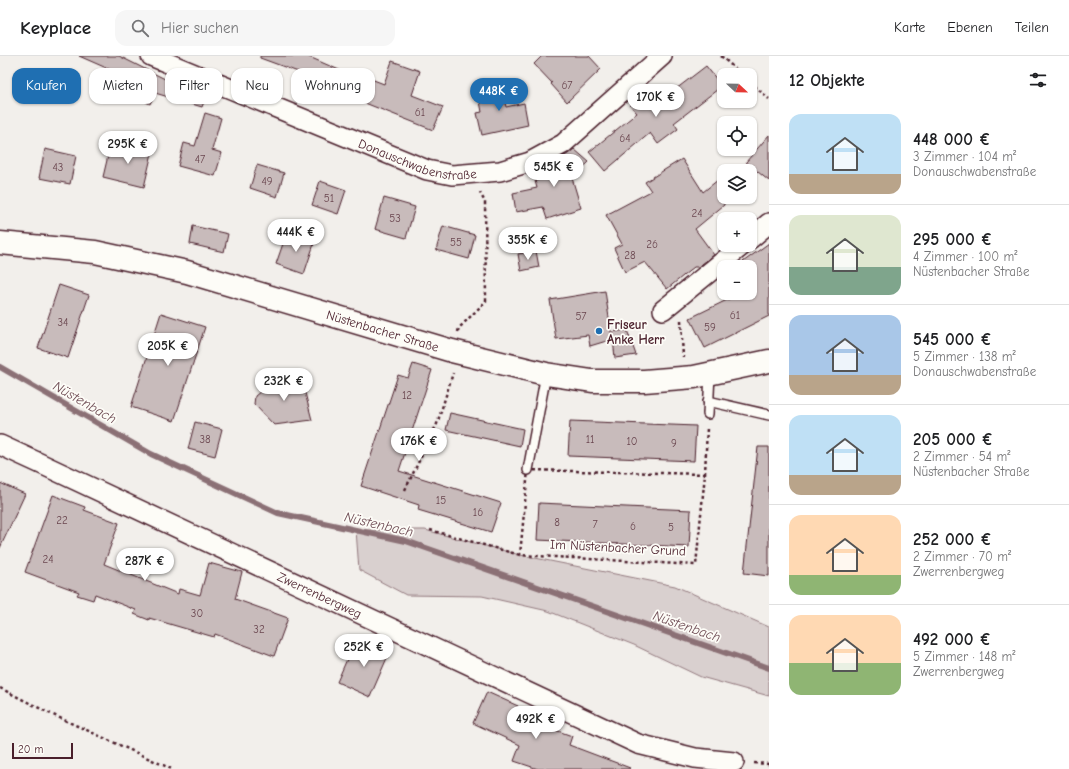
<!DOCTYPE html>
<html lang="de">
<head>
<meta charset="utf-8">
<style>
	:root { --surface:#fff; --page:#f6f6f6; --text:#202124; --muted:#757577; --line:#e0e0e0; --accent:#1f6fb2 }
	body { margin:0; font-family:"Comic Neue",sans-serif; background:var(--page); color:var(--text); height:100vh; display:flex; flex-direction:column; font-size:15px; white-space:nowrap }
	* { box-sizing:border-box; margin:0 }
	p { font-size:13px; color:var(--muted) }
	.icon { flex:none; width:22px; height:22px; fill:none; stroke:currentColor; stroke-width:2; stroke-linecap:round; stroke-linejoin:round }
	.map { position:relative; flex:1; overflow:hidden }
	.panel { display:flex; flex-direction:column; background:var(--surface); width:300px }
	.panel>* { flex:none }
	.hud { position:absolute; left:12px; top:12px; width:380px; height:36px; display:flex; gap:8px }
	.needle { width:26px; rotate:112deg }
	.tools { position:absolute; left:717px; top:12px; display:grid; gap:8px }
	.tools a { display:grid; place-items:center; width:40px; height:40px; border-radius:8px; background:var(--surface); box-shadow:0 1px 3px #0004; font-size:20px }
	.scale { position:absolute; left:12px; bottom:10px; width:61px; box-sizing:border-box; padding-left:4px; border:2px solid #4a1f2b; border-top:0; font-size:11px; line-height:14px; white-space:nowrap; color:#4a1f2b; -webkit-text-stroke:3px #fdfcf7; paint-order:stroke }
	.price { position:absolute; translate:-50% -34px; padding:0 9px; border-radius:14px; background:#fff; color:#222; font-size:13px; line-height:26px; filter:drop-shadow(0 1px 2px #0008) }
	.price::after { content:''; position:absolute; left:50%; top:24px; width:12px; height:9px; margin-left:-6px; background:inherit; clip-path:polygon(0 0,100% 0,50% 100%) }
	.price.on { background:var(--accent); color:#fff }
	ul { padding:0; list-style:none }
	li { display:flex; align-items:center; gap:12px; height:100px; padding:0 20px }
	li+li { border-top:1px solid var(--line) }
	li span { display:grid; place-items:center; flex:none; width:112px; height:80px; border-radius:12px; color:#555 }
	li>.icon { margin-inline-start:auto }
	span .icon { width:48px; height:48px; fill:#fffc; stroke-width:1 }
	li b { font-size:17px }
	h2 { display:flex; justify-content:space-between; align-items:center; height:48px; padding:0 20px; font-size:17px }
	.pill { padding:0 14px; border-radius:12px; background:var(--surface); box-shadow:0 1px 3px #0004; font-size:14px; line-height:36px }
	.pill.on { background:var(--accent); color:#fff }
	header { display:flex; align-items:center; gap:24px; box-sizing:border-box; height:56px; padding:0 20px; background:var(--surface); border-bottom:1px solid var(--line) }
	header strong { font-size:19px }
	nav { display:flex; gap:22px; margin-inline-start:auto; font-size:14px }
	.search { width:280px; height:36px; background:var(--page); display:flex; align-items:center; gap:10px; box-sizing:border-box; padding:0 14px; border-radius:12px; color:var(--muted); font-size:15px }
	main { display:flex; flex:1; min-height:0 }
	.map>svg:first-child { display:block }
	.green { fill:#d9d0cf; stroke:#92787d }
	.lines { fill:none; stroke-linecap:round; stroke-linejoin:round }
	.stream { stroke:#8b6f75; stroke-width:6 }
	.building { fill:#c8bbbb; stroke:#4a1f2b }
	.service-casing { stroke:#4a1f2b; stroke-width:12 }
	.minor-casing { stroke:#4a1f2b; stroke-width:22 }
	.secondary-casing { stroke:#4a1f2b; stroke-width:25 }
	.path { stroke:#4a1f2b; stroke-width:2.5; stroke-dasharray:3 3; stroke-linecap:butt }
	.service { stroke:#fdfcf7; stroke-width:9 }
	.minor { stroke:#fdfcf7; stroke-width:19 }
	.secondary { stroke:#fdfcf7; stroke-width:22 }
	.poi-dot { fill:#1f6fb2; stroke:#fdfcf7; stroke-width:1.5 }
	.labels { text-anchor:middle; stroke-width:3.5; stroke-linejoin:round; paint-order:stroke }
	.number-label { font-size:11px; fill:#6a464f }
	.street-label { font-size:13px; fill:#4a1f2b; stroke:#fdfcf7 }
	.poi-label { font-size:13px; font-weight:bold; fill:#4a1f2b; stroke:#fdfcf7; text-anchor:start }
	.water-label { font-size:14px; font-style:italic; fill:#704e56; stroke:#fdfcf7 }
</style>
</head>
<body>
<header>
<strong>Keyplace</strong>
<div class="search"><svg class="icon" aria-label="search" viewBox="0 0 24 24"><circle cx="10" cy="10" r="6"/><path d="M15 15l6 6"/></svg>Hier suchen</div>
<nav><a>Karte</a><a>Ebenen</a><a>Teilen</a></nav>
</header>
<main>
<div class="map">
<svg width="769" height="713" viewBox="0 0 769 713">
	<rect width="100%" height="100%" fill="#f2efeb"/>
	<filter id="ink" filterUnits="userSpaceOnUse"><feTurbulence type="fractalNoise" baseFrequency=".025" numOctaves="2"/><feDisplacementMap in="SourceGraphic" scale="8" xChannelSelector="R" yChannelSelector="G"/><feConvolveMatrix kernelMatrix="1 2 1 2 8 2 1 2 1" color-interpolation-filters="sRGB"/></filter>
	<g filter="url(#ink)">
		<path class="green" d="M356,474h69l95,25 155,31 94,41v69l-68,-19 -67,-32 -86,-34 -66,-15 -76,-1 -47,-25z"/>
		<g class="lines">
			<path class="stream" d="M0,311l151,87 127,59 128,28 363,127"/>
		</g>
		<g class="building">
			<path d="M79,0h40l86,43 -3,8 -47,-14 -5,11 -20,-10 6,-13z"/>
			<path d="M260,0h47l62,27 2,-4 13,5 8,-23 28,10 -8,24 31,12 -10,23 -126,-50 2,-4 -49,-18z"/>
			<path d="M542,0h47l12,13 -34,33 -16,-18 1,-1 -18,-19z"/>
			<path d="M706,10l16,20 -48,37 4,6 -20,15 -8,-11 -45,38 -16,-19 48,-39 -7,-8 14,-11 10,12z"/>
			<path d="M501,30l5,21 18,-4 4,22 -46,10 -5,-22 5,-1 -4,-21z"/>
			<path d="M205,57l16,5 -9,32 10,3 -7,23 -37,-10 6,-23 11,3z"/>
			<path d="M769,79v46l-23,-19z"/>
			<path d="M111,87l41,10 -8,34 -41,-10z"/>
			<path d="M45,93l31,7 -6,28 -31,-6z"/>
			<path d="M574,93l15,13 -17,16 9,30 -34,11 -4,-12 -27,5 -3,-19 24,-5 -2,-7 18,-6 -5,-10 20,-11z"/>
			<path d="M682,103l21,33 21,-17v30l-29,24 19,26 -16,12h-4l-27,22 -22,-27 -20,10 -11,-24 8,-4 -16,-29 45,-24 -6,-9z"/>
			<path d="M257,109l27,8 -7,24 -27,-9z"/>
			<path d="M320,125l26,9 -8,24 -26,-9z"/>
			<path d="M384,142l31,9 -9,31 -31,-9z"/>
			<path d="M193,170l35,8 -4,18 -34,-8z"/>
			<path d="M443,170l32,9 -6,24 -33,-9z"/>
			<path d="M287,176l28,9 -11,33 -28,-10z"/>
			<path d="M769,187v73l-64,32 -15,-30 41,-20 -4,-5h23v-26h-14z"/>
			<path d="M536,195l3,16 -18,4 -3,-17z"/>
			<path d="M59,229l30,10 -21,63 -30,-10z"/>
			<path d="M605,235l7,47v-6l15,-2 9,25 -21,3 -2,-19 -23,7 -2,-11 -32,4 -6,-39z"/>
			<path d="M161,257l44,14 -31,94 -43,-14z"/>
			<path d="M413,308l19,6 -33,101 102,32 -10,29 -73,-22 1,-5 -58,-19 37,-111 10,3z"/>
			<path d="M279,320l24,9 9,35 -38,5 -20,-21 1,-8z"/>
			<path d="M450,357l73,16 -3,17 -74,-16z"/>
			<path d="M570,365l126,5 -2,35 -126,-5z"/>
			<path d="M195,366l27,7 -7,27 -27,-7z"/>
			<path d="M758,391h11v129l-25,-3z"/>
			<path d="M0,427l25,11 -25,54z"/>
			<path d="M53,439l32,12 -1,3 35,13 -15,41 74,30 1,-5 21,6 9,-32 33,9 -7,27 53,19 -14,38 -59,-22 -1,3 -65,-19v2l-15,-6 2,-4 -41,-16 -2,6 -16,-5 2,-3 -54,-20z"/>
			<path d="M539,447l152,7 -2,37 -152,-7z"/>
			<path d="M362,583l28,12 -20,46 -33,-15 14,-32 5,2z"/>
			<path d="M487,636l31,14 -5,9 59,21 -3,9 61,23 -1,1h-91l-24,-8 6,-16 -47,-22z"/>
		</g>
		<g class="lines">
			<g class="service-casing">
				<g id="service">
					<path d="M708,345l61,14"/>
					<path d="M708,358l2,-40"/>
					<path d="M528,414l18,-96"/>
				</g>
			</g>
			<g class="minor-casing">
				<g id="minor">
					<path id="s1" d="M151,0l276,114 25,5 48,-4 30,-9 33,-18 99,-88"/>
					<path d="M750,183l19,-16"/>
					<path d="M663,254l80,-65"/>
					<path id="s2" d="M0,389l37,17 601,282 57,14 39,4"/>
				</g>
			</g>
			<g class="secondary-casing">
				<g id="secondary">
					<path id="s3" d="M0,187l95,9 92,20 265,79 94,23 46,7h52l50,-4 75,-16"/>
				</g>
			</g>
			<g class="path">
				<path d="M721,0l21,19"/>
				<path d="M750,26l19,17"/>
				<path d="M681,264l2,37"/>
				<path d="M458,276l1,-4 27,-27 -1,-99 -5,-9"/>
				<path d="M528,414l177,4 -9,91 -176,-10z"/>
				<path d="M705,418l2,-47"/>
				<path d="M405,434l32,-66 16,-51"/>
				<path d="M430,474l90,25"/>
				<path d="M0,632l49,25 123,56"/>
				<path d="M754,707l15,1"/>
			</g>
			<use href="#service" class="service"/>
			<use href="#minor" class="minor"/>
			<use href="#secondary" class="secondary"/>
		</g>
	</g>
	<circle class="poi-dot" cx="599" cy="275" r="4"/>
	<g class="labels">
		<g class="number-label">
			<text x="567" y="33">67</text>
			<text x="420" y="60">61</text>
			<text x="625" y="86">64</text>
			<text x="200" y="107">47</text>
			<text x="58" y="115">43</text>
			<text x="267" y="129">49</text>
			<text x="329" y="146">51</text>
			<text x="697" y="161">24</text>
			<text x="395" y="166">53</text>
			<text x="456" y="190">55</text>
			<text x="652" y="192">26</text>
			<text x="630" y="203">28</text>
			<text x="735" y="263">61</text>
			<text x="581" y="264">57</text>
			<text x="63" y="270">34</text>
			<text x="710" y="275">59</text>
			<text x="407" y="343">12</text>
			<text x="205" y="387">38</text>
			<text x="590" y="387">11</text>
			<text x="632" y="389">10</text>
			<text x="674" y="391">9</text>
			<text x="441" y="448">15</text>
			<text x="478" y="460">16</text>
			<text x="62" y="468">22</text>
			<text x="557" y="470">8</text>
			<text x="595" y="472">7</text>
			<text x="633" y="474">6</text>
			<text x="671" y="475">5</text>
			<text x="48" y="507">24</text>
			<text x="197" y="561">30</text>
			<text x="259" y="577">32</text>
		</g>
		<g class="street-label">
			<text dy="5" stroke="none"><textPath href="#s1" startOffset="287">Donauschwabenstraße</textPath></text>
			<text dy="5" stroke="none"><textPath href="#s3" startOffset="394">Nüstenbacher Straße</textPath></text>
			<text transform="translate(618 491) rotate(3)" y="5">Im Nüstenbacher Grund</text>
			<text dy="5" stroke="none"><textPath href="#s2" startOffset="353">Zwerrenbergweg</textPath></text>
		</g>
		<g class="poi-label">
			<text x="607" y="273">Friseur<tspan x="607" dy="15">Anke Herr</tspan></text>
		</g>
		<g class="water-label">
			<text transform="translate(85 346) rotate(30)" y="5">Nüstenbach</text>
			<text transform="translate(379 468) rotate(13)" y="5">Nüstenbach</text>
			<text transform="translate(687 570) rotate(19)" y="5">Nüstenbach</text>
		</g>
	</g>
</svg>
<div class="tools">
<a><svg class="needle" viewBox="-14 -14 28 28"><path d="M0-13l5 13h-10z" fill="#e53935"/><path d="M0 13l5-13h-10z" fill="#757577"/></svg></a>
<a><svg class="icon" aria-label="locate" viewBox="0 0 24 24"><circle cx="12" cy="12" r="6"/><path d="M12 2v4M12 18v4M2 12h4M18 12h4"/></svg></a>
<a><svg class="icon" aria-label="layers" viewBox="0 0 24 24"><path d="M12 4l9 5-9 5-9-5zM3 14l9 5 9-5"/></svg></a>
<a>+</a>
<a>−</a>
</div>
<div class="scale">20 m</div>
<b class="price on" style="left:499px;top:56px">448K €</b>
<b class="price" style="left:656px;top:62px">170K €</b>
<b class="price" style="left:128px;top:109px">295K €</b>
<b class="price" style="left:554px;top:132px">545K €</b>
<b class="price" style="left:296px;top:197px">444K €</b>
<b class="price" style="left:528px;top:205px">355K €</b>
<b class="price" style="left:168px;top:311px">205K €</b>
<b class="price" style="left:284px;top:346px">232K €</b>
<b class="price" style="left:419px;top:406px">176K €</b>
<b class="price" style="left:145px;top:526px">287K €</b>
<b class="price" style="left:364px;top:612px">252K €</b>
<b class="price" style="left:536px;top:684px">492K €</b>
<div class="hud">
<a class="pill on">Kaufen</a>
<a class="pill">Mieten</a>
<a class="pill">Filter</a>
<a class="pill">Neu</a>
<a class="pill">Wohnung</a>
</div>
</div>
<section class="panel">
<h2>12 Objekte<svg class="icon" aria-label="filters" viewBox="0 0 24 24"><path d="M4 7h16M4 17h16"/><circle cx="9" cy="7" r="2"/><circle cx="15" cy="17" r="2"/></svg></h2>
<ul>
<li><span style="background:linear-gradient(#bfe0f5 75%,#b9a48a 0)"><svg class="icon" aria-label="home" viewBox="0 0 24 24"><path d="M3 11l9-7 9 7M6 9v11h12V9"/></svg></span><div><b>448 000 €</b><p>3 Zimmer · 104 m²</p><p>Donauschwabenstraße</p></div></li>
<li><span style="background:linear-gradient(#dfe7d0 65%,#7fa58c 0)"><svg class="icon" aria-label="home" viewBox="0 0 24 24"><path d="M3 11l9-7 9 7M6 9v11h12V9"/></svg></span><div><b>295 000 €</b><p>4 Zimmer · 100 m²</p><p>Nüstenbacher Straße</p></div></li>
<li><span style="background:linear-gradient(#a9c7e8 75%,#b9a48a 0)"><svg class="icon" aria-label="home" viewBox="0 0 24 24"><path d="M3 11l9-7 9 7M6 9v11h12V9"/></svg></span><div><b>545 000 €</b><p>5 Zimmer · 138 m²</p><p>Donauschwabenstraße</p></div></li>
<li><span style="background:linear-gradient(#bfe0f5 75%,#b9a48a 0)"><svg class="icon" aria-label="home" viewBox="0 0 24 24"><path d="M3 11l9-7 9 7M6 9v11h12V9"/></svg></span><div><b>205 000 €</b><p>2 Zimmer · 54 m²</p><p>Nüstenbacher Straße</p></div></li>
<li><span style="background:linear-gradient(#ffd9b3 75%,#8fb573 0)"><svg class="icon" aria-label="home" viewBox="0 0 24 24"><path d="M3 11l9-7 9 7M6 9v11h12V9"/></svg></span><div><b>252 000 €</b><p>2 Zimmer · 70 m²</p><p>Zwerrenbergweg</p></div></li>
<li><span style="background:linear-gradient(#ffd9b3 60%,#8fb573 0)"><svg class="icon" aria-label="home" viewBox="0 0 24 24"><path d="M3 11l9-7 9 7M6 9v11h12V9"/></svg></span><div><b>492 000 €</b><p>5 Zimmer · 148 m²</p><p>Zwerrenbergweg</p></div></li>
</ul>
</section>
</main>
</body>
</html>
